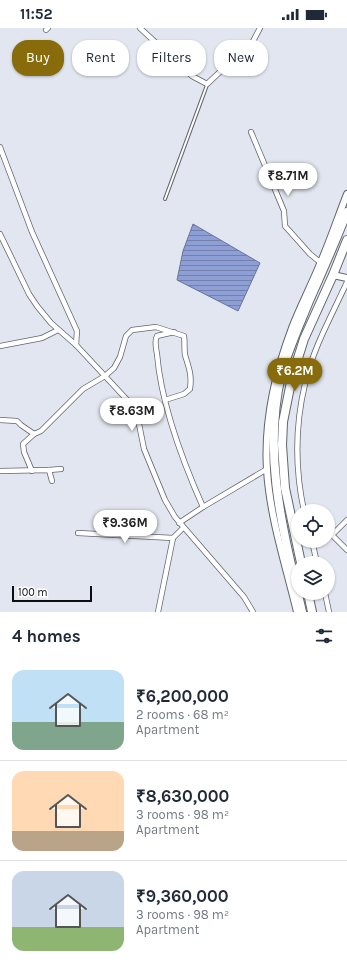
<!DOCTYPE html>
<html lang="en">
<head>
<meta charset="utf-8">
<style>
	:root { --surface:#fff; --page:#f6f6f7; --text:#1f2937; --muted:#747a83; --line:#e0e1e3; --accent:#886c0b }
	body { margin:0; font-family:Karla,sans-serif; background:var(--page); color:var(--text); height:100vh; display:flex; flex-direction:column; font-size:15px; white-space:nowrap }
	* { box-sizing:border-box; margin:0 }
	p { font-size:13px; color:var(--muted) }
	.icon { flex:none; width:22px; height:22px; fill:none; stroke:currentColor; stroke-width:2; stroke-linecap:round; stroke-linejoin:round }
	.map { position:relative; height:584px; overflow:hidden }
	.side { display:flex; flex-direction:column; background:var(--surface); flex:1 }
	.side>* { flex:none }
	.hud { position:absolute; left:12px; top:12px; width:323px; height:36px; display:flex; gap:8px }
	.buttons { position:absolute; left:291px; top:476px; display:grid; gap:8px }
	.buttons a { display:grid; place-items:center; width:44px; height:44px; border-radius:50%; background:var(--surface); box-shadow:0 1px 3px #0004; font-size:20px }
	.scale { position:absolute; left:12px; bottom:10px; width:80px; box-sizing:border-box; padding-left:4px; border:2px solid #0c0e11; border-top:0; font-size:11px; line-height:14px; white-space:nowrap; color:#0c0e11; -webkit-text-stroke:3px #fff; paint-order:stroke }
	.price { position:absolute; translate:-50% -34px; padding:0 9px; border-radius:14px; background:#fff; color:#222; font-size:13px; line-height:26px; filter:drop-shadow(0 1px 2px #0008) }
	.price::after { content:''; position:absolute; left:50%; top:24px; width:12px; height:9px; margin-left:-6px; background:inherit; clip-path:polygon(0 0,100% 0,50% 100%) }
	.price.selected { background:var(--accent); color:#fff }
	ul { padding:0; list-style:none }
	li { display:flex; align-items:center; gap:12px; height:100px; padding:0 12px }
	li+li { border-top:1px solid var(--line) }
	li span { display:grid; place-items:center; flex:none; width:112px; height:80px; border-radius:12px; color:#555 }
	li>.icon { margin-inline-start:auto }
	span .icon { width:48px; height:48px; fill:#fffc; stroke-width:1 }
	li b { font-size:17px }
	h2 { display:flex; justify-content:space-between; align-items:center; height:48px; padding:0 12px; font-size:17px }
	.tag { padding:0 14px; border-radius:16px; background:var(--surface); box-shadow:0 1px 3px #0004; font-size:14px; line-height:36px }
	.tag.selected { background:var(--accent); color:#fff }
	.status { display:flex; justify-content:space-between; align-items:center; height:28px; padding:0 20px; background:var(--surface); direction:ltr }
	.status svg { height:11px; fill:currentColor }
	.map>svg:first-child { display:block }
	.water { fill:url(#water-rules); stroke:#66749a }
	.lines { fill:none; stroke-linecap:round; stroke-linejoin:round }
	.lane-casing { stroke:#61656e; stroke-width:4 }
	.street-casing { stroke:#61656e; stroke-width:6 }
	.secondary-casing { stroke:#61656e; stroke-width:8 }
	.highway-casing { stroke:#61656e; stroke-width:10 }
	.lane { stroke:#fff; stroke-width:2 }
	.street { stroke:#fff; stroke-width:4.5 }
	.secondary { stroke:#fff; stroke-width:6 }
	.highway { stroke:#fff; stroke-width:8 }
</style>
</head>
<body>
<div class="status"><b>11:52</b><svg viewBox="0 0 49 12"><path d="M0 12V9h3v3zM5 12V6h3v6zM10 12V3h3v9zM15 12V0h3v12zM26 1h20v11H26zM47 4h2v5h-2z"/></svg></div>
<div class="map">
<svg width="347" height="584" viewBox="0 0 347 584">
	<defs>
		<pattern id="water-rules" width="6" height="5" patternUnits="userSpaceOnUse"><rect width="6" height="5" fill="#8d9fd5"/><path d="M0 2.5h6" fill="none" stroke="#7280ab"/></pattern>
	</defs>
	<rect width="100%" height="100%" fill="#e2e6f0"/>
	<path class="water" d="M193,196l67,39 -22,48 -61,-31 6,-29z"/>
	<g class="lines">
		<g class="lane-casing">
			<path id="lane" d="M165,171l42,-114"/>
		</g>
		<g class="street-casing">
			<g id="street">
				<path d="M140,0l52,48 15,8 29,-27 15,-12 9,-17"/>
				<path d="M46,2l2,-2"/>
				<path d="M251,104l33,79 1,15 25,28 11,9"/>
				<path d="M0,119l32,85 45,99 -1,14"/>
				<path d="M0,206l29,60 8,12 14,17 25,22 55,59 8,20 5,25 21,51 10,17 69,80 9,15"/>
				<path d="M174,304l-17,4c-3,5 -1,12 0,18 4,49 26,108 46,153l64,-38"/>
				<path d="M0,318l42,-8 16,-8"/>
				<path d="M0,392l17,1 4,4 13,9 7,-3 42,-42 22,-13 9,-8 6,-11 6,-21 6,-6 24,-3 28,9c1,6 0,13 1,19 4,13 7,20 5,34l-6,5 -19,6"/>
				<path d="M49,442l12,-1"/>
				<path d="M0,443l49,-1 3,11"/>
				<path d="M32,443l-8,-19 -1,-8 11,-10"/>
				<path d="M304,483c-9,-42 -9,-85 1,-127 8,-36 27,-69 42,-102"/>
				<path d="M179,495l24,-16"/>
				<path d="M328,503l19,19"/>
				<path d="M78,505l95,5"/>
				<path d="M333,506l14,-14"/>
				<path d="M312,513l5,22"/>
				<path d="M325,565l4,19"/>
				<path d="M158,584l15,-74 10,-10"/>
			</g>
		</g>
		<g class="secondary-casing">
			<g id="secondary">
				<path d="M333,247l14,3"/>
				<path d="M297,584c-11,-46 -27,-94 -30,-142 -3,-48 8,-97 25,-142 8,-21 19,-42 28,-64 10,-23 18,-47 27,-70"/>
			</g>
		</g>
		<g class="highway-casing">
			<g id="highway">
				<path d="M301,535l-16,-75 -3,-43 1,-23 9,-45 12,-38 29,-64 14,-35"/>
				<path d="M308,565l4,19"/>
				<path d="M302,584c-18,-78 -40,-156 -21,-237 7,-25 18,-49 28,-74 13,-29 26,-59 38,-89"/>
			</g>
		</g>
		<use href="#lane" class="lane"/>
		<use href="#street" class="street"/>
		<use href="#secondary" class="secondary"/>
		<use href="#highway" class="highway"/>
	</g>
</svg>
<div class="buttons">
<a><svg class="icon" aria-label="locate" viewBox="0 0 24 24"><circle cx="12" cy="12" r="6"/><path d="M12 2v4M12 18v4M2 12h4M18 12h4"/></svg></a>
<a><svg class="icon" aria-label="layers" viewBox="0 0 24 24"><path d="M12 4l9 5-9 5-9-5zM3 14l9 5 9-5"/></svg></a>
</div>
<div class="scale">100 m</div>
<b class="price" style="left:288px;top:169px">₹8.71M</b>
<b class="price selected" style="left:295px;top:364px">₹6.2M</b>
<b class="price" style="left:132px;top:404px">₹8.63M</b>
<b class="price" style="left:125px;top:516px">₹9.36M</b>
<div class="hud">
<a class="tag selected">Buy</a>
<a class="tag">Rent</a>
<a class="tag">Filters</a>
<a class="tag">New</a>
</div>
</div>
<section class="side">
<h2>4 homes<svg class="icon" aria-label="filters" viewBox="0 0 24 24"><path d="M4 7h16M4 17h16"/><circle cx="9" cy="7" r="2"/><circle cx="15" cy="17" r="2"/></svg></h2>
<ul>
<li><span style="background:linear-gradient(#bfe0f5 65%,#7fa58c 0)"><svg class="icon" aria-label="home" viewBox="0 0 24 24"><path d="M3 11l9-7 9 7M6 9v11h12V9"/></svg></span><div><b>₹6,200,000</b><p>2 rooms · 68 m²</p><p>Apartment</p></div></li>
<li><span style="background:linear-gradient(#ffd9b3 75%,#b9a48a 0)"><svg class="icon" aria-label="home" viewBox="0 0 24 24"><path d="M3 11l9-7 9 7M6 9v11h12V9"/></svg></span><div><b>₹8,630,000</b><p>3 rooms · 98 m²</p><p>Apartment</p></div></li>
<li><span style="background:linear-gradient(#c9d6e8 70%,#8fb573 0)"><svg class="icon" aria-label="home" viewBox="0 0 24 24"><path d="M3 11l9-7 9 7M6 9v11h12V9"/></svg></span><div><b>₹9,360,000</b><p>3 rooms · 98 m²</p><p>Apartment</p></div></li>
</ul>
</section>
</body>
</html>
